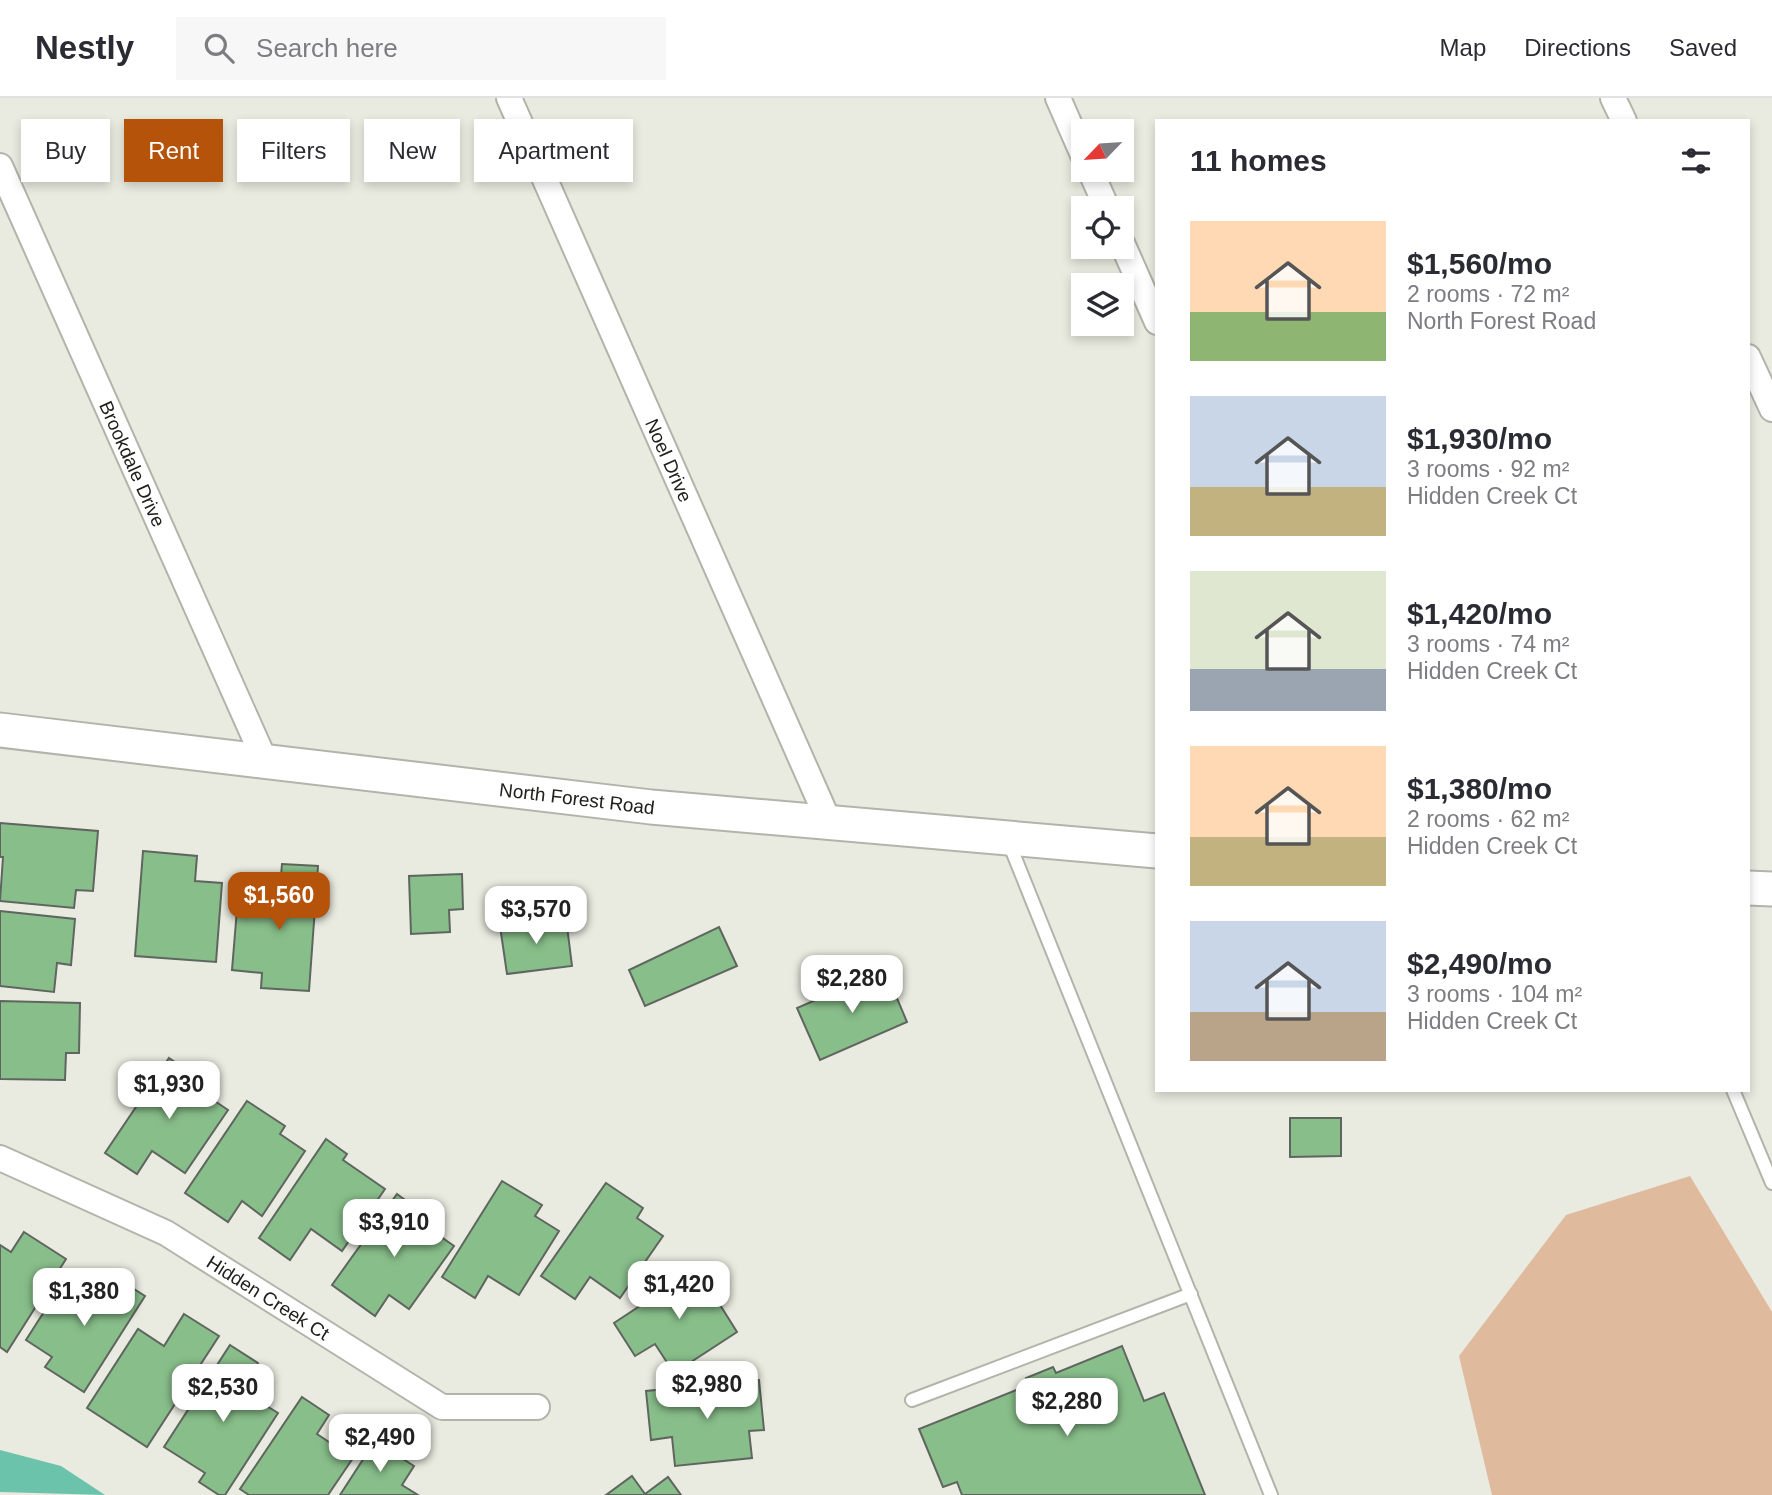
<!DOCTYPE html>
<html lang="en">
<head>
<meta charset="utf-8">
<style>
	:root { --surface:#fff; --page:#f7f7f7; --text:#2b2b33; --muted:#7c7c81; --line:#e1e1e2; --accent:#b45309 }
	body { margin:0; font-family:Arial,sans-serif; background:var(--page); color:var(--text); height:100vh; display:flex; flex-direction:column; font-size:26px; white-space:nowrap }
	* { box-sizing:border-box; margin:0 }
	p { font-size:23px; color:var(--muted) }
	.icon { flex:none; width:38px; height:38px; fill:none; stroke:currentColor; stroke-width:2; stroke-linecap:round; stroke-linejoin:round }
	.map { position:relative; flex:1; overflow:hidden }
	.side { position:absolute; left:1155px; top:21px; width:595px; height:973px; display:flex; flex-direction:column; background:var(--surface); border-radius:0px; box-shadow:0 4px 10px #0003 }
	.side>* { flex:none }
	.hud { position:absolute; left:21px; top:21px; width:665px; height:63px; display:flex; gap:14px }
	.needle { width:46px; rotate:245deg }
	.buttons { position:absolute; left:1071px; top:21px; display:grid; gap:14px }
	.buttons a { display:grid; place-items:center; width:63px; height:63px; border-radius:0px; background:var(--surface); box-shadow:0 4px 10px #0003; font-size:35px }
	.price { position:absolute; translate:-50% -60px; padding:0 16px; border-radius:14px; background:#fff; color:#222; font-size:23px; line-height:46px; filter:drop-shadow(0 2px 4px #0008) }
	.price::after { content:''; position:absolute; left:50%; top:42px; width:21px; height:16px; margin-left:-10px; background:inherit; clip-path:polygon(0 0,100% 0,50% 100%) }
	.price.current { background:var(--accent); color:#fff }
	ul { padding:0; list-style:none }
	li { display:flex; align-items:center; gap:21px; height:175px; padding:0 35px }
	li span { display:grid; place-items:center; flex:none; width:196px; height:140px; border-radius:0px; color:#555 }
	li>.icon { margin-inline-start:auto }
	span .icon { width:84px; height:84px; fill:#fffc; stroke-width:1 }
	li b { font-size:30px }
	h2 { display:flex; justify-content:space-between; align-items:center; height:84px; padding:0 35px; font-size:30px }
	.chip { padding:0 24px; border-radius:0px; background:var(--surface); box-shadow:0 4px 10px #0003; font-size:24px; line-height:63px }
	.chip.current { background:var(--accent); color:#fff }
	header { display:flex; align-items:center; gap:42px; box-sizing:border-box; height:98px; padding:0 35px; background:var(--surface); border-bottom:2px solid var(--line) }
	header strong { font-size:33px }
	nav { display:flex; gap:38px; margin-inline-start:auto; font-size:24px }
	.search { width:490px; height:63px; background:var(--page); display:flex; align-items:center; gap:18px; box-sizing:border-box; padding:0 24px; border-radius:0px; color:var(--muted); font-size:26px }
	.map>svg:first-child { display:block }
	.green { fill:#dfba9d }
	.water { fill:#6ac3aa }
	.building { fill:#88be8a; stroke:#5f665f; stroke-width:2 }
	.lines { fill:none; stroke-linecap:round; stroke-linejoin:round }
	.lane-casing { stroke:#b2b4aa; stroke-width:16 }
	.street-casing { stroke:#b2b4aa; stroke-width:28 }
	.secondary-casing { stroke:#b2b4aa; stroke-width:37 }
	.lane { stroke:#fff; stroke-width:12 }
	.street { stroke:#fff; stroke-width:24 }
	.secondary { stroke:#fff; stroke-width:33 }
	.labels { text-anchor:middle; stroke-width:7; stroke-linejoin:round; paint-order:stroke }
	.street-label { font-size:19px; fill:#20211d; stroke:#f6f9ee }
</style>
</head>
<body>
<header>
<strong>Nestly</strong>
<div class="search"><svg class="icon" aria-label="search" viewBox="0 0 24 24"><circle cx="10" cy="10" r="6"/><path d="M15 15l6 6"/></svg>Search here</div>
<nav><a>Map</a><a>Directions</a><a>Saved</a></nav>
</header>
<div class="map">
<svg width="1772" height="1397" viewBox="0 0 1772 1397">
	<rect width="100%" height="100%" fill="#e9ebe0"/>
	<path class="green" d="M1690,1078l82,136v183h-280l-33,-139 107,-141z"/>
	<path class="water" d="M0,1352l61,16 44,29 -105,-3z"/>
	<g class="building">
		<path d="M0,725l98,8 -5,60 -17,-1 -2,18 -74,-7 3,-44h-3z"/>
		<path d="M143,753l54,5 -2,25 27,2 -6,79 -81,-6z"/>
		<path d="M282,766l36,2 -9,125 -48,-3 1,-15 -30,-3 6,-73 41,3z"/>
		<path d="M462,776l1,35 -14,1 1,22 -39,2 -2,-58z"/>
		<path d="M0,813l75,8 -4,46 -14,-2 -3,29 -54,-6z"/>
		<path d="M566,820l6,48 -65,8 -7,-48z"/>
		<path d="M719,829l18,39 -92,40 -16,-36z"/>
		<path d="M885,872l22,52 -87,38 -23,-52z"/>
		<path d="M0,903l80,2 -1,50h-13l-1,27 -65,-1z"/>
		<path d="M169,960l42,29 -5,8 22,15 -43,63 -33,-22 -15,23 -32,-21z"/>
		<path d="M247,1003l38,25 -5,8 25,17 -43,65 -20,-15 -14,21 -43,-29z"/>
		<path d="M1290,1020h51v38l-51,1z"/>
		<path d="M326,1041l21,15 -4,6 42,29 -43,62 -31,-22 -21,31 -31,-22z"/>
		<path d="M502,1083l40,24 -7,11 24,15 -40,64 -31,-19 -13,22 -33,-21z"/>
		<path d="M606,1085l37,25 -6,10 26,18 -43,62 -30,-21 -15,22 -34,-23z"/>
		<path d="M397,1096l35,26 -5,7 27,19 -45,63 -20,-14 -14,21 -43,-31z"/>
		<path d="M24,1134l42,27 -59,93 -7,-5v-102l11,7z"/>
		<path d="M705,1165l16,24 -9,5 25,40 -63,41 -19,-29 -20,12 -21,-33z"/>
		<path d="M112,1177l33,21 -61,96 -39,-25 7,-10 -26,-17 41,-64 31,21z"/>
		<path d="M184,1216l35,22 -72,111 -60,-39 51,-79 26,17z"/>
		<path d="M230,1247l28,18 -17,27 37,23 -53,82h-6l-20,-13 6,-9 -41,-26z"/>
		<path d="M1122,1248l22,55 20,-8 41,102h-243l-5,-13 -14,5 -24,-58 110,-44 -3,-7 27,-11 3,6z"/>
		<path d="M759,1282l5,50 -15,1 3,27 -77,8 -3,-29 -21,3 -5,-49z"/>
		<path d="M302,1299l27,18 -12,19 36,24 -25,37h-79l-9,-6z"/>
		<path d="M375,1343l39,25 -12,19 16,10h-78z"/>
		<path d="M632,1378l13,18 23,-17 13,18h-75z"/>
	</g>
	<g class="lines">
		<g class="lane-casing">
			<g id="lane">
				<path d="M1009,745l262,652"/>
				<path d="M1733,992l39,93"/>
				<path d="M912,1302l279,-106"/>
			</g>
		</g>
		<g class="street-casing">
			<g id="street">
				<path id="s1" d="M509,0l320,724"/>
				<path d="M1058,0l25,57"/>
				<path d="M1613,0l11,23"/>
				<path id="s2" d="M0,68l265,595"/>
				<path d="M1090,72l17,38"/>
				<path d="M1122,145l35,79"/>
				<path d="M1748,259l24,52"/>
				<path id="s3" d="M0,1060l166,75 276,174h95"/>
			</g>
		</g>
		<g class="secondary-casing">
			<g id="secondary">
				<path id="s4" d="M0,632l651,77 506,44"/>
				<path d="M1748,790l24,1"/>
			</g>
		</g>
		<use href="#lane" class="lane"/>
		<use href="#street" class="street"/>
		<use href="#secondary" class="secondary"/>
	</g>
	<g class="labels">
		<g class="street-label">
			<text dy="7" stroke="none"><textPath href="#s1" startOffset="396">Noel Drive</textPath></text>
			<text dy="7" stroke="none"><textPath href="#s2" startOffset="326">Brookdale Drive</textPath></text>
			<text dy="7" stroke="none"><textPath href="#s4" startOffset="581">North Forest Road</textPath></text>
			<text dy="7" stroke="none"><textPath href="#s3" startOffset="303">Hidden Creek Ct</textPath></text>
		</g>
	</g>
</svg>
<div class="buttons">
<a><svg class="needle" viewBox="-14 -14 28 28"><path d="M0-13l5 13h-10z" fill="#e53935"/><path d="M0 13l5-13h-10z" fill="#7c7c81"/></svg></a>
<a><svg class="icon" aria-label="locate" viewBox="0 0 24 24"><circle cx="12" cy="12" r="6"/><path d="M12 2v4M12 18v4M2 12h4M18 12h4"/></svg></a>
<a><svg class="icon" aria-label="layers" viewBox="0 0 24 24"><path d="M12 4l9 5-9 5-9-5zM3 14l9 5 9-5"/></svg></a>
</div>
<b class="price current" style="left:279px;top:834px">$1,560</b>
<b class="price" style="left:536px;top:848px">$3,570</b>
<b class="price" style="left:852px;top:917px">$2,280</b>
<b class="price" style="left:169px;top:1023px">$1,930</b>
<b class="price" style="left:394px;top:1161px">$3,910</b>
<b class="price" style="left:679px;top:1223px">$1,420</b>
<b class="price" style="left:84px;top:1230px">$1,380</b>
<b class="price" style="left:707px;top:1323px">$2,980</b>
<b class="price" style="left:223px;top:1326px">$2,530</b>
<b class="price" style="left:1067px;top:1340px">$2,280</b>
<b class="price" style="left:380px;top:1376px">$2,490</b>
<div class="hud">
<a class="chip">Buy</a>
<a class="chip current">Rent</a>
<a class="chip">Filters</a>
<a class="chip">New</a>
<a class="chip">Apartment</a>
</div>
<section class="side">
<h2>11 homes<svg class="icon" aria-label="filters" viewBox="0 0 24 24"><path d="M4 7h16M4 17h16"/><circle cx="9" cy="7" r="2"/><circle cx="15" cy="17" r="2"/></svg></h2>
<ul>
<li><span style="background:linear-gradient(#ffd9b3 65%,#8fb573 0)"><svg class="icon" aria-label="home" viewBox="0 0 24 24"><path d="M3 11l9-7 9 7M6 9v11h12V9"/></svg></span><div><b>$1,560/mo</b><p>2 rooms · 72 m²</p><p>North Forest Road</p></div></li>
<li><span style="background:linear-gradient(#c9d6e8 65%,#c2b280 0)"><svg class="icon" aria-label="home" viewBox="0 0 24 24"><path d="M3 11l9-7 9 7M6 9v11h12V9"/></svg></span><div><b>$1,930/mo</b><p>3 rooms · 92 m²</p><p>Hidden Creek Ct</p></div></li>
<li><span style="background:linear-gradient(#dfe7d0 70%,#9aa5b1 0)"><svg class="icon" aria-label="home" viewBox="0 0 24 24"><path d="M3 11l9-7 9 7M6 9v11h12V9"/></svg></span><div><b>$1,420/mo</b><p>3 rooms · 74 m²</p><p>Hidden Creek Ct</p></div></li>
<li><span style="background:linear-gradient(#ffd9b3 65%,#c2b280 0)"><svg class="icon" aria-label="home" viewBox="0 0 24 24"><path d="M3 11l9-7 9 7M6 9v11h12V9"/></svg></span><div><b>$1,380/mo</b><p>2 rooms · 62 m²</p><p>Hidden Creek Ct</p></div></li>
<li><span style="background:linear-gradient(#c9d6e8 65%,#b9a48a 0)"><svg class="icon" aria-label="home" viewBox="0 0 24 24"><path d="M3 11l9-7 9 7M6 9v11h12V9"/></svg></span><div><b>$2,490/mo</b><p>3 rooms · 104 m²</p><p>Hidden Creek Ct</p></div></li>
</ul>
</section>
</div>
</body>
</html>
